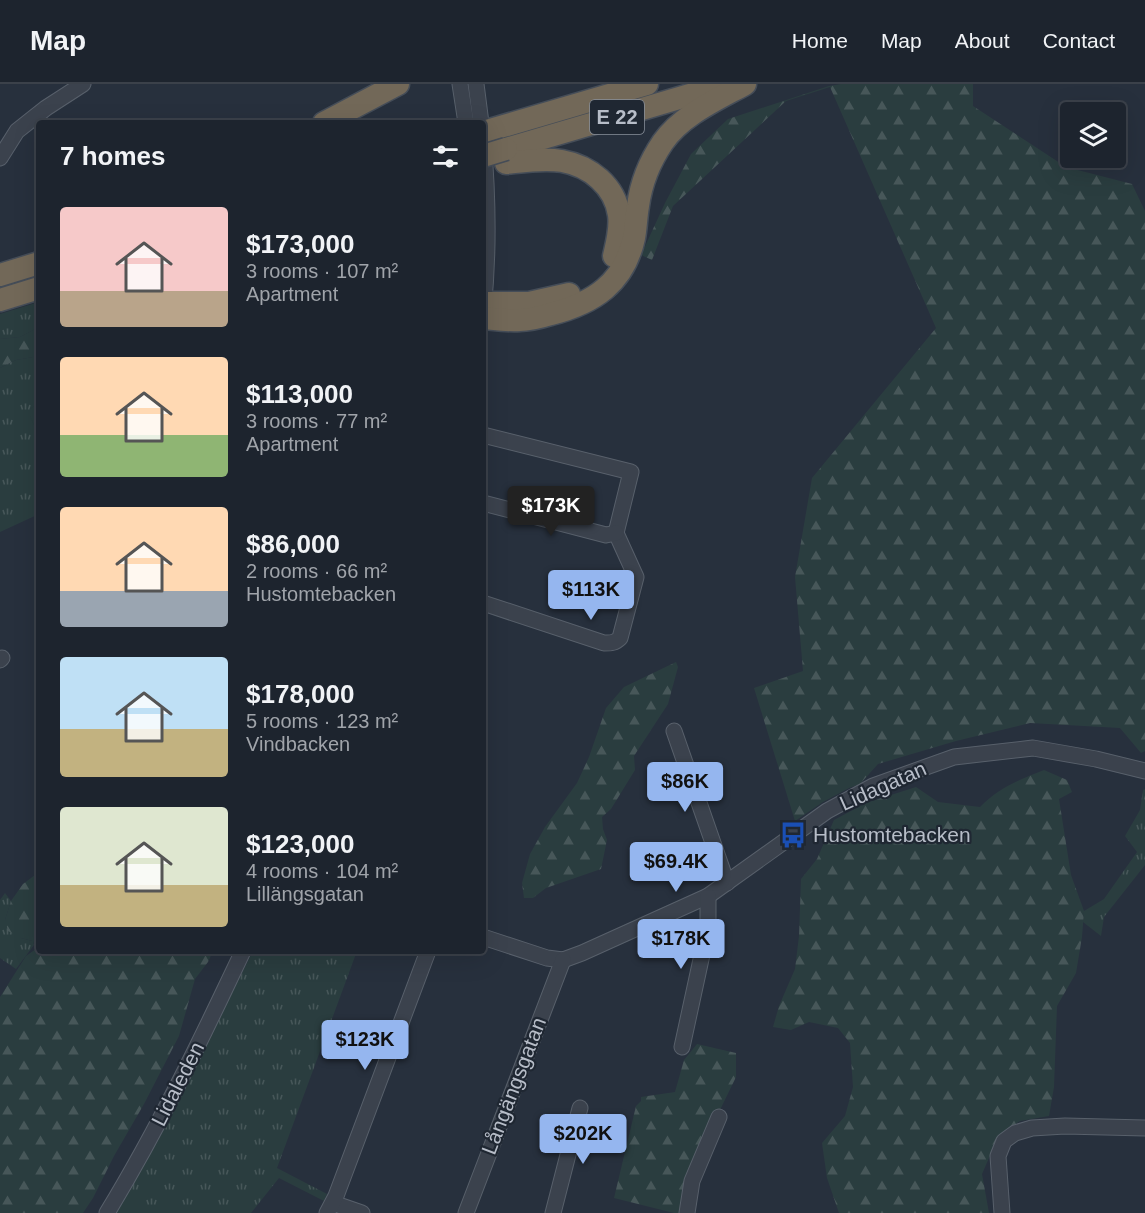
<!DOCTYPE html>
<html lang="en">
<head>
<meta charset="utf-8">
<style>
	:root { --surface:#1d242e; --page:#2a303a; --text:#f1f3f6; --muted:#a0a4aa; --line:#3b414a; --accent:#95b6ef }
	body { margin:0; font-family:Arial,sans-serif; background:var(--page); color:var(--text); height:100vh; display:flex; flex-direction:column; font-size:22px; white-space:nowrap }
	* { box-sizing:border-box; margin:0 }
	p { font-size:20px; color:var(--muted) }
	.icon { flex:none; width:33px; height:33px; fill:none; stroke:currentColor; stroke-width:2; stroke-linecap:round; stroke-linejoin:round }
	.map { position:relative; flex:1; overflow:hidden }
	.side { position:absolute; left:36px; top:36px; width:450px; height:834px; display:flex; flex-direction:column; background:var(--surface); border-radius:6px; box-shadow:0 6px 24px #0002,0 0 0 2px var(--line) }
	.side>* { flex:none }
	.tools { position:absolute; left:1060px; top:18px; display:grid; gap:12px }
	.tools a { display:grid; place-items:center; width:66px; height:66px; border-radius:6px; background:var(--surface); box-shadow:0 6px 24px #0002,0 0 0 2px var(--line); font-size:30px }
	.price { position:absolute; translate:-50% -51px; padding:0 14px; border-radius:6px; background:var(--accent); color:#111; font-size:20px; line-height:39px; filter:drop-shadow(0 2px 3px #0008) }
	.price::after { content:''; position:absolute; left:50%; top:36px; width:18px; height:14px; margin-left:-9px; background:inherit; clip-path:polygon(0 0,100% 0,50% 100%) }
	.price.on { background:#222; color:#fff }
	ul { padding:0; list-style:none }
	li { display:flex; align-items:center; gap:18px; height:150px; padding:0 24px }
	li span { display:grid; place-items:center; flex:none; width:168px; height:120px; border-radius:6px; color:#555 }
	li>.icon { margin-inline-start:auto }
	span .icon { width:72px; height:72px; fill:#fffc; stroke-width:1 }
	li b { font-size:26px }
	h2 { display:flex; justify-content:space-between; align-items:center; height:72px; padding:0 24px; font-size:26px }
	header { display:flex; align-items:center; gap:36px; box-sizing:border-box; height:84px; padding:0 30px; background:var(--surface); border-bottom:2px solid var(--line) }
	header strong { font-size:28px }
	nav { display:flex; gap:33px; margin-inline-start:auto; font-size:21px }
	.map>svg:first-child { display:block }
	.grass { fill:url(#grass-tufts) }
	.forest { fill:url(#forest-firs) }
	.garden { fill:#2a3d3f }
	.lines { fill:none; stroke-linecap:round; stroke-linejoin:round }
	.minor-casing { stroke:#58606b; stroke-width:17 }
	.highway-casing { stroke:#454d58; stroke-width:25 }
	.minor { stroke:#3b424d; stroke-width:15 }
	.highway { stroke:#726858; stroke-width:22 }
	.highway-bridge-casing { stroke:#454d58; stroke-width:25; stroke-linecap:butt }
	.highway-bridge { stroke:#726858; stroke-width:22 }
	.labels { text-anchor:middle; stroke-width:4.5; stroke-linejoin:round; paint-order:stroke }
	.shield { fill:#1f2732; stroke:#89909b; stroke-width:1.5 }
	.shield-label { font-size:20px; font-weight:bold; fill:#b7bdc8 }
	.street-label { font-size:21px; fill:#b7bdc8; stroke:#1f2732 }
	.poi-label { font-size:21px; fill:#b7bdc8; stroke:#1f2732; text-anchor:start }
</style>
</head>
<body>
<header>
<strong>Map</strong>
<nav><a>Home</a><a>Map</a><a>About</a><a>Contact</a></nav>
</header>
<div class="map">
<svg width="1145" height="1129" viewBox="0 0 1145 1129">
	<defs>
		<pattern id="grass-tufts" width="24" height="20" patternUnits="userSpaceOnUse" patternTransform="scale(1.5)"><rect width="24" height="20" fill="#2a3d3f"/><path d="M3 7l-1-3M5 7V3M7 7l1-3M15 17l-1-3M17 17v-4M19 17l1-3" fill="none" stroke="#475759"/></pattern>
		<pattern id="forest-firs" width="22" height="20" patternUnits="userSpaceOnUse" patternTransform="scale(1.5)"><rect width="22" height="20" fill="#2a3d3f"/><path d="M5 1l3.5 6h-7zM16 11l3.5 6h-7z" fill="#475759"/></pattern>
	</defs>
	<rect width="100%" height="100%" fill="#27303d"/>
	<g class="grass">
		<path d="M39,218v25l-19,10 -20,2v-25z"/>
		<path d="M39,272v158l-39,18v-164l16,-8z"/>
		<path d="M1145,705v76l-41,52 -3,19 -18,-14 1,-11 20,-12 33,-47 -12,-16 15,-26 3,-20z"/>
		<path d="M5,809l6,8 -6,19 16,18 12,3 1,4 -18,24 -16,-11v-58z"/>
		<path d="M253,867h104l-80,217 50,26 -3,7 -45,-23 -28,35h-135l46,-80z"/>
	</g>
	<g class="forest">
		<path d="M841,0h132v22l93,61 66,17 13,27v540l-4,2 -21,-25 -90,-5 -74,18 -78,23 -18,20 -11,4 -26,14 -28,19 -41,-133 49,-17 -8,-94 17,-99 124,-150 -106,-241 -44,14 -113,105 -21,54 -11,-5 24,-52 26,-49 37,-35 101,-33z"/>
		<path d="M39,243v29l-23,4 -16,8v-29l20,-2z"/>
		<path d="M676,578l2,5 -10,37 -34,52 1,14 -24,39 -9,8 1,12 4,11 -6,29 -55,19 -13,10h-9l-2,-15 8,-29 15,-27 32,-44 12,-26 17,-49 18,-21z"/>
		<path d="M1044,686l23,10 5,12 -13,7 12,76 13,36 -2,26 -6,36 -19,33 -3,81 -5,29 -29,5 -21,14 -17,39 7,39h-150l-12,-35 -5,-35 23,-27 8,-29 -3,-44 -12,-15 -29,-6 -18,8 -18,-3 6,-21 16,-37 4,-33 2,-57 16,-20 17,-39 32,-17 50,-16 22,15 42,5c20,-20 39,-27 64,-37z"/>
		<path d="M39,788v79h174l-5,11 -13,17 -16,57 -35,68 -30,52 -21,42 -10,15h-83v-216l26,-41 10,-7 -3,-8 -12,-3 -13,-7 -3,-11 6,-19 12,-17z"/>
		<path d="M697,960l39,9v24l-17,35 -36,101h-9l-60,-15 22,-92 5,-5v-4l34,-5 9,-32z"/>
	</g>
	<path class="garden" d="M39,319v33l-9,-20v-7z"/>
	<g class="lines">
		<g class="minor-casing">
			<g id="minor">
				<path d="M460,0l6,39"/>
				<path d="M476,0l5,39"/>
				<path d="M483,55c5,57 6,115 0,172"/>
				<path d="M0,74l17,-27 29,-23 37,-24"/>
				<path d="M483,351l148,37 -15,61 20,44 -16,61c-5,5 -9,5 -16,5l-121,-40"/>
				<path d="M483,419l123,32 10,-2"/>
				<path d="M0,576l2,-2"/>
				<path d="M674,647l53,152"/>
				<path d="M483,853l64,21 16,2 19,-7 126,-57 119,-85 46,-25 81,-29 79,-9 63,11 49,12"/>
				<path d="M682,963l26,-120v-31"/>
				<path d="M333,1119l29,10"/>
				<path d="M107,1129c51,-84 94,-173 136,-262"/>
				<path d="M327,1129l9,-17 92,-245"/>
				<path d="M466,1129l97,-253"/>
				<path d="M553,1129l27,-105"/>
				<path d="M687,1129l5,-32 27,-64"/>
				<path d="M1002,1129l-4,-57 6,-15 11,-8 17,-5 33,-2 80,2"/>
			</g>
		</g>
		<g class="highway-casing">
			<g id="highway">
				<path d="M324,39l74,-39"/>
				<path d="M483,48l164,-48"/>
				<path d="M506,65l221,-65"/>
				<path d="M506,79c19,-2 38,-5 56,-2 28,5 53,25 57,54 2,13 -2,28 -5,41"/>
				<path d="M0,191l39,-12"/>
				<path d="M0,216l39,-12"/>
				<path d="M483,219h46l40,-9"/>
				<path d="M483,234c12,1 25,3 37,2 11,0 21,-3 31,-6 43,-11 73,-31 83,-76 2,-10 2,-21 4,-32 3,-23 12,-45 25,-64 19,-27 53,-42 82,-58"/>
			</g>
		</g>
		<use href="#minor" class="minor"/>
		<use href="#highway" class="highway"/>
		<g class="highway-bridge-casing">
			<path id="highway-bridge" d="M483,72l23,-7"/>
		</g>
		<use href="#highway-bridge" class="highway-bridge"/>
	</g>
	<defs>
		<g id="bus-bare" transform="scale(2.07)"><path d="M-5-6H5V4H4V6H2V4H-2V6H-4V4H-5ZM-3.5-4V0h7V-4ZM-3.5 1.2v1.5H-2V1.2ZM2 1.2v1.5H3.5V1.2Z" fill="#1a4fb4" stroke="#1f2732" stroke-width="2.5" paint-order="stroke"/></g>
	</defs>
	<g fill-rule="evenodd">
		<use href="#bus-bare" x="793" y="751"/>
	</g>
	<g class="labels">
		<rect class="shield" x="590" y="16" width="54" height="34" rx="4.5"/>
		<g class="shield-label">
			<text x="617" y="40">E 22</text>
		</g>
		<g class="street-label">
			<text transform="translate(883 702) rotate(-24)" y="7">Lidagatan</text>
			<text transform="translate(178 1000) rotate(-63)" y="7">Lidaleden</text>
			<text transform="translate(514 1002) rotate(-69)" y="7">Långängsgatan</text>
		</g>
		<g class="poi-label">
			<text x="813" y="758">Hustomtebacken</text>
		</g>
	</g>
</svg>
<div class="tools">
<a><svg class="icon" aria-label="layers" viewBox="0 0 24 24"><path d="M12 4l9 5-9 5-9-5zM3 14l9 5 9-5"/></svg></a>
</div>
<b class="price on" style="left:551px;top:453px">$173K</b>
<b class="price" style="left:591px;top:537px">$113K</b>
<b class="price" style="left:685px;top:729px">$86K</b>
<b class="price" style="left:676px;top:809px">$69.4K</b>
<b class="price" style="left:681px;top:886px">$178K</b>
<b class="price" style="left:365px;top:987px">$123K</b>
<b class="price" style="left:583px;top:1081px">$202K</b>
<section class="side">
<h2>7 homes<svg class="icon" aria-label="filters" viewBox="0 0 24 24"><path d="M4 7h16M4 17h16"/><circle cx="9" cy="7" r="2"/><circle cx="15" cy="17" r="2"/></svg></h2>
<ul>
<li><span style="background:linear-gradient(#f6c9c9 70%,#b9a48a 0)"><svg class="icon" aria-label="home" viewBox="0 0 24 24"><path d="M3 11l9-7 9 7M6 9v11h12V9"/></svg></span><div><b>$173,000</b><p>3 rooms · 107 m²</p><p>Apartment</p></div></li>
<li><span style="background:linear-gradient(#ffd9b3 65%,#8fb573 0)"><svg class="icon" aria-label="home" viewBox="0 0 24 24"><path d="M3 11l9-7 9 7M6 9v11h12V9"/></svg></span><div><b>$113,000</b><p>3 rooms · 77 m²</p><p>Apartment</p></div></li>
<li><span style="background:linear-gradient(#ffd9b3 70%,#9aa5b1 0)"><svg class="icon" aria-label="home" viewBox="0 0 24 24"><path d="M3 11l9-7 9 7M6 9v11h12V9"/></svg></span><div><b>$86,000</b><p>2 rooms · 66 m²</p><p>Hustomtebacken</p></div></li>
<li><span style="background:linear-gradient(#bfe0f5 60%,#c2b280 0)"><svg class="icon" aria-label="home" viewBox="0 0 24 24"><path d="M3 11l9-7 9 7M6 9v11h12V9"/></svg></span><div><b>$178,000</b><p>5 rooms · 123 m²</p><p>Vindbacken</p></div></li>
<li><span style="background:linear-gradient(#dfe7d0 65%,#c2b280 0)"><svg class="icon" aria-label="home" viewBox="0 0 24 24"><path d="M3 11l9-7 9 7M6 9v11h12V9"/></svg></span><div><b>$123,000</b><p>4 rooms · 104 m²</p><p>Lillängsgatan</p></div></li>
</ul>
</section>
</div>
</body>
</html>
